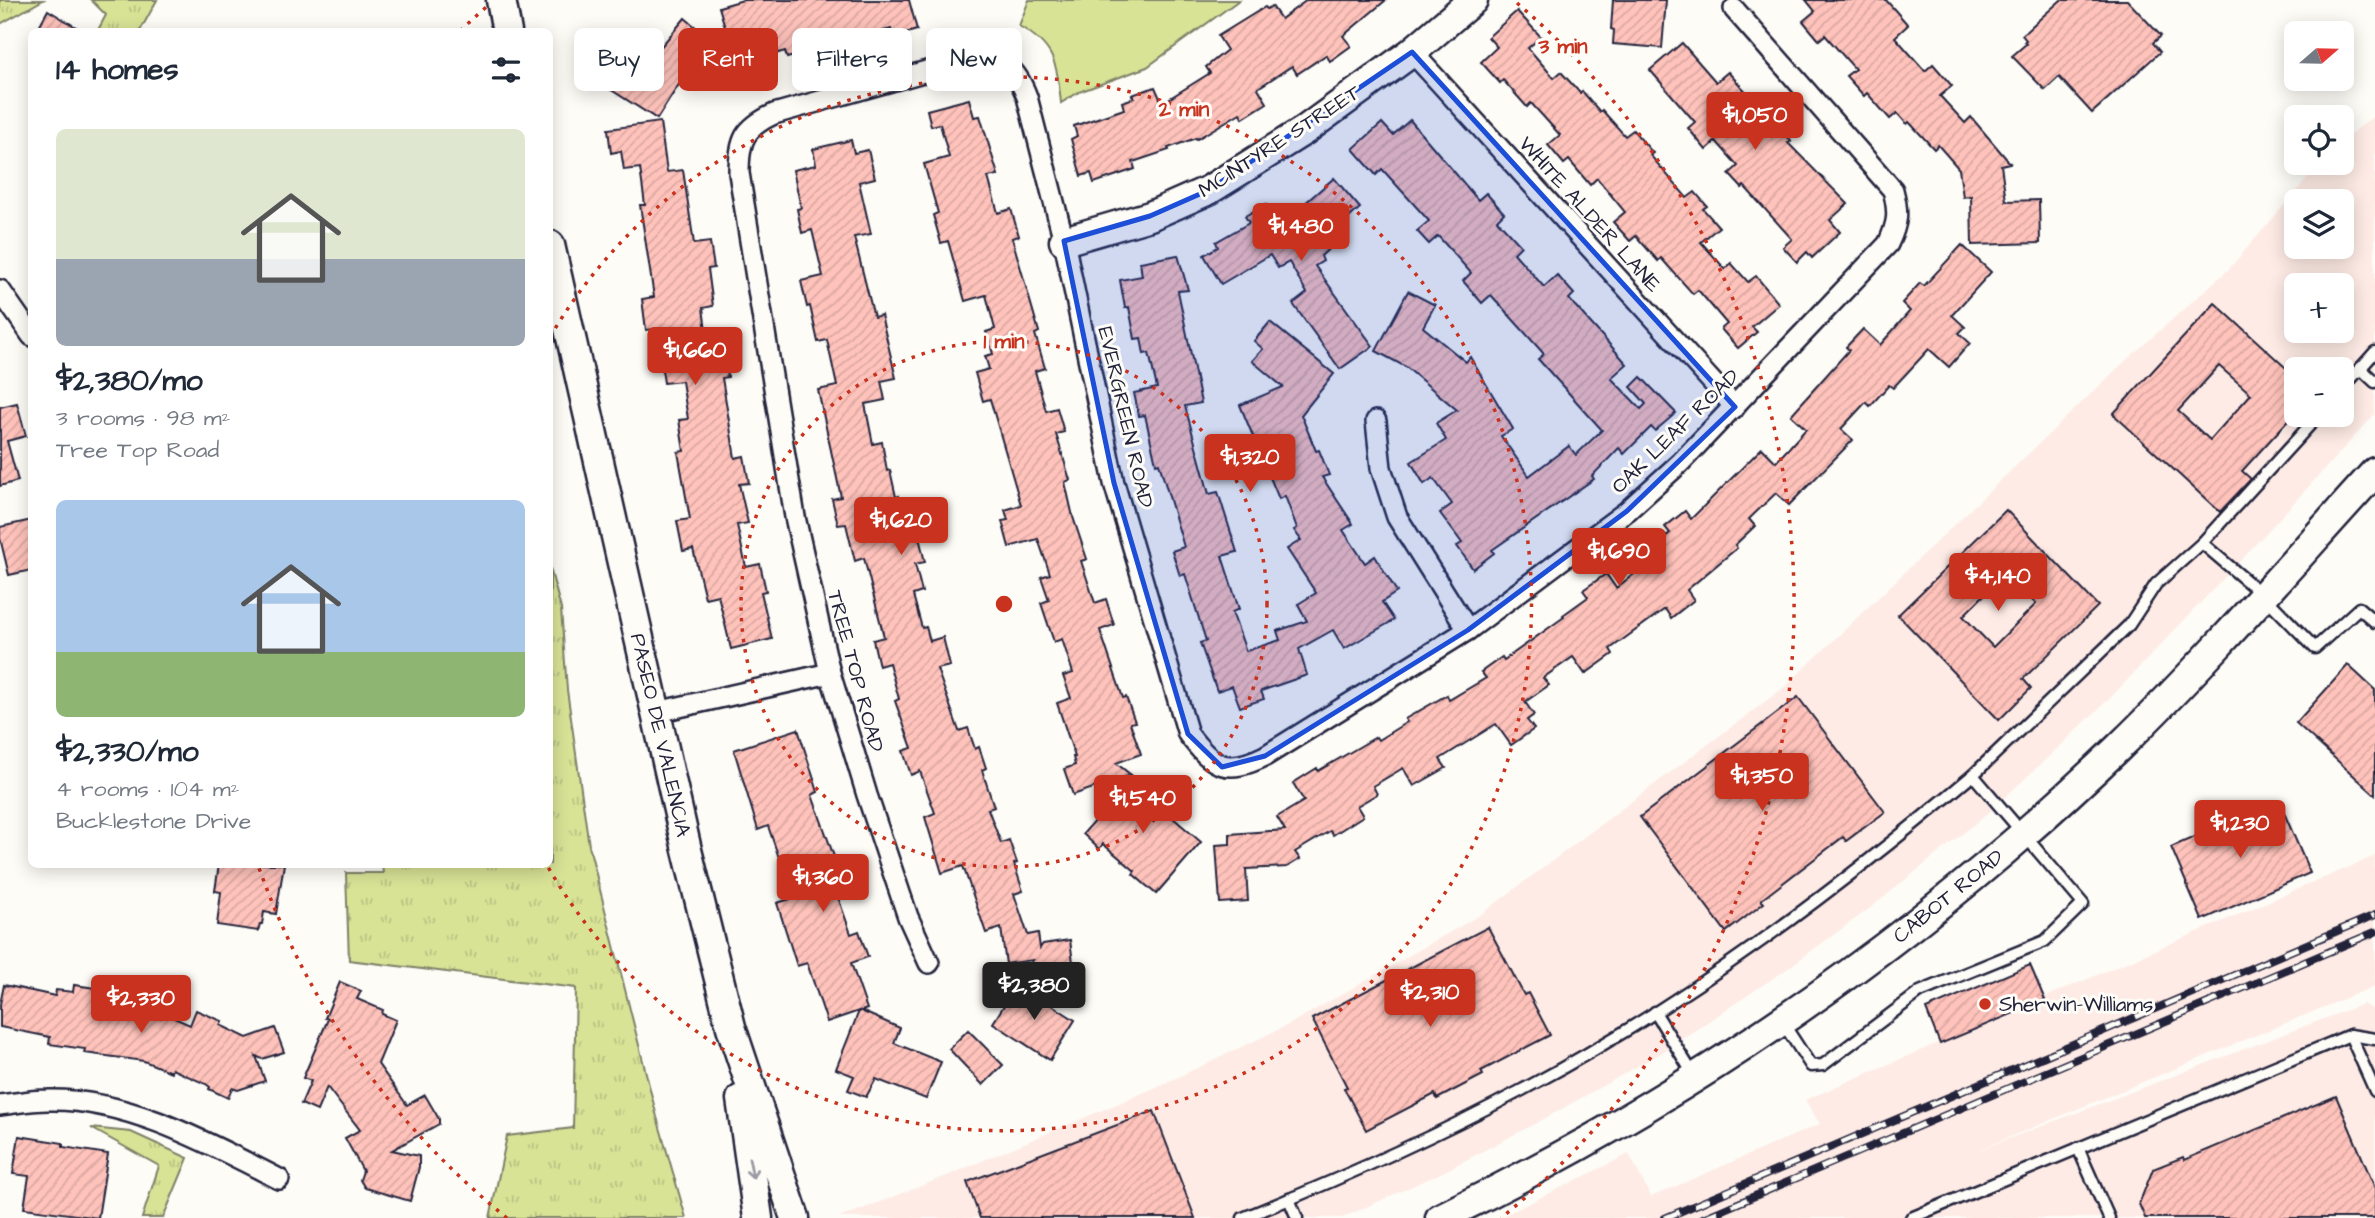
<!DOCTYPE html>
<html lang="en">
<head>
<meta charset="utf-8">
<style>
	:root { --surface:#fff; --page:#f6f6f7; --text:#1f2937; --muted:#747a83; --accent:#c8321e }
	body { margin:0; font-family:"Architects Daughter",sans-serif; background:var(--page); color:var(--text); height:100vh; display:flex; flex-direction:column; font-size:26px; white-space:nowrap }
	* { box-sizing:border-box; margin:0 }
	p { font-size:23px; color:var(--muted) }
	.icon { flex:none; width:38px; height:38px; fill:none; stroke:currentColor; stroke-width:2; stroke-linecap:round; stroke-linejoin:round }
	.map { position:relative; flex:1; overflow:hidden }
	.panel { position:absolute; left:28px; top:28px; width:525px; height:840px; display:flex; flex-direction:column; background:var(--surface); border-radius:10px; box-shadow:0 4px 18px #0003 }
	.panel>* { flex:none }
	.guide { position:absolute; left:574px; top:28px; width:665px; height:63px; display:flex; gap:14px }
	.needle { width:46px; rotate:70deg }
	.tools { position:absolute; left:2284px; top:21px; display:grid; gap:14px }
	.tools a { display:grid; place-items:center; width:70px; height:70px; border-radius:10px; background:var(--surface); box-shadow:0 4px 18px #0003; font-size:35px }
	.price { position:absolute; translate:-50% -60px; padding:0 16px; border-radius:7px; background:var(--accent); color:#fff; font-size:23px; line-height:46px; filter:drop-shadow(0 2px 4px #0008) }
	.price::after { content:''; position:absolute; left:50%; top:42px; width:21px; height:16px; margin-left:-10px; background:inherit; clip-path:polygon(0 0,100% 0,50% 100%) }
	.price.on { background:#222; color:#fff }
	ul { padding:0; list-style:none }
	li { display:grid; align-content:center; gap:14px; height:371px; padding:0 28px }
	li span { display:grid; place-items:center; height:217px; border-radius:10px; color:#555 }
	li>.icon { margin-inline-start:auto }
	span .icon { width:126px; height:126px; fill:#fffc; stroke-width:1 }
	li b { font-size:30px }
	h2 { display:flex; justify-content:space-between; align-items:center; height:84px; padding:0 28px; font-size:30px }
	.pill { padding:0 24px; border-radius:10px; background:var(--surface); box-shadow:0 4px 18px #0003; font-size:24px; line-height:63px }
	.pill.on { background:var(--accent); color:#fff }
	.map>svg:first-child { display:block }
	.built { fill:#feebe5; fill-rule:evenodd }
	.grass { fill:url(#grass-tufts); stroke:#7d8268; stroke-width:2 }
	.park { fill:#d8e396; stroke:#7d8268; stroke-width:2 }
	.building { fill:url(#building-hatch); stroke:#22223b; stroke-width:2; fill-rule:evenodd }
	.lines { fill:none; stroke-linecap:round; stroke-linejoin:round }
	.lane-casing { stroke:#22223b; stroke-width:15 }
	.street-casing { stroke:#22223b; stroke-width:24 }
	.secondary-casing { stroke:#22223b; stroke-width:33 }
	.lane { stroke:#fdfcf7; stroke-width:10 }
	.street { stroke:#fdfcf7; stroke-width:19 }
	.secondary { stroke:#fdfcf7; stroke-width:28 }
	.rail-casing { stroke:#22223b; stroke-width:8 }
	.rail { stroke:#fdfcf7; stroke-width:5; stroke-dasharray:16; stroke-linecap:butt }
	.oneway { stroke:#9a9aa2 }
	.marked { fill:#1d4ed8; fill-opacity:0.2; stroke:#1d4ed8; stroke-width:5; stroke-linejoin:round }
	.ring { fill:none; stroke:#c8321e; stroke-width:3.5; stroke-dasharray:3.5 7 }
	.poi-dot { fill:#c8321e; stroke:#fdfcf7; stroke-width:2.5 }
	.labels { text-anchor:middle; stroke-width:6; stroke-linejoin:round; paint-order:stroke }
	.street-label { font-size:21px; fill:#22223b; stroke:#fdfcf7 }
	.poi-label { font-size:21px; fill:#22223b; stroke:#fdfcf7; text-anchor:start }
	.centre { fill:#c8321e; stroke:#fdfcf7; stroke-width:3.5 }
	.ring-label { font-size:21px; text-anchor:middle; font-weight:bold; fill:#c8321e; stroke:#fdfcf7; stroke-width:6; stroke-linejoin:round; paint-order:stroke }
</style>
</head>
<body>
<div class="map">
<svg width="2375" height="1218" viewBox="0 0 2375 1218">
	<defs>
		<pattern id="grass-tufts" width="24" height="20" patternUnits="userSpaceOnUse" patternTransform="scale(1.75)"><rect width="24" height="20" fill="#d8e396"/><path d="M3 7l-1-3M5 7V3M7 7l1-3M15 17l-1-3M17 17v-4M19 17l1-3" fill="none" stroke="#b9c282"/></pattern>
		<pattern id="building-hatch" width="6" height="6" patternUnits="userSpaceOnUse" patternTransform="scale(1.75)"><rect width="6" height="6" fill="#ffc3bb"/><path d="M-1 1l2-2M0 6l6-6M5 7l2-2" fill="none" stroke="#daa7a2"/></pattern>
	</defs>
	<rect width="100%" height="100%" fill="#fdfcf7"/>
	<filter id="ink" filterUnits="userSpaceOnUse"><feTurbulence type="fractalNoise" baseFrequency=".0143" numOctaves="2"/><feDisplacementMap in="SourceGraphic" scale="14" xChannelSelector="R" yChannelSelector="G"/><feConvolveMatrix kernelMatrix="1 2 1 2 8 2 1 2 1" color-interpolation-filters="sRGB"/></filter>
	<g filter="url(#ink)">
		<g class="built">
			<path d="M2375,115v299l-131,143 -130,137 -56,54 -71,66 -114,92 -89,65 -123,82 -117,66 -103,54 -99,45h-503l105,-41 213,-90 133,-63 190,-109 306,-229 335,-321 107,-95 93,-107h21v-22zM2296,201h46v46h-46zM2296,285h46v46h-46zM2296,369h46v46h-46z"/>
			<path d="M2375,856v130l-404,167 392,-149 12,7v207h-876l130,-64 22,43 169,-73 -15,-24z"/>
		</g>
		<g class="grass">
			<path d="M0,0h43l-43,24z"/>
			<path d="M91,0h66l-17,31 -43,1 9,-17z"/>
			<path d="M550,568l11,41 6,81 22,156 68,271 29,101h-196l17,-82 66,-8 3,-140 -227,-28 -3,-87h37l-1,-9h168z"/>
			<path d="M91,1128l40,4 57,26 -25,60h-21l17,-52z"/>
		</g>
		<path class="park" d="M1029,0h210l-92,67 -68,25 -18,11c-4,-39 -6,-57 -42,-77z"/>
		<g class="building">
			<path d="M743,0h166l8,30 -24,7 -2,-8 -104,29 -2,-7 -33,10 -7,-22 -15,5 -11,-37z"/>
			<path d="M1307,0h79l-43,36 8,10 -21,15 -4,-6 -29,19 -5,-8 -34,22 9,15 -24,15 -3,-5 -43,26 -1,-1 -28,10 1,2 -36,12 2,7 -41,14 -3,-10 -10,3 -10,-37 6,-3 -3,-10 50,-17 -2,-7 12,-4 -2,-3 23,-8 7,16 48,-30 -4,-6 21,-17 -9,-14 47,-29 2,2 5,-3 9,13z"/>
			<path d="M1613,0h53l-4,48 -49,-4 1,-14 -3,-1z"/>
			<path d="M1806,0h80l22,25 -13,12 30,34 8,-7 19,22 -12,10 25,27 6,-6 39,46 -9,2 5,36 33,-1 1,43 -68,2 -1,-49 -8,1 -4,-28 -21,-24 -4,4 -25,-27 -2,2 -10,-11 -7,6 -23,-26 -3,3 -18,-20 9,-7 -30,-34 -6,5 -16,-19 12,-10z"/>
			<path d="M2061,0h66l34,36 -8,7 7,9 -68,61 -33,-36 -14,13 -33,-34 14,-12 -2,-2 2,-2 -4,-5z"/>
			<path d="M48,10l36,22h-48z"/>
			<path d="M1517,11l24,26 -13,11 26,30 7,-6 19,21 2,-2 18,21 2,-2 23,26 8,-6 20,23 -3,2 37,43 8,-6 12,14 -4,3 16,18 -18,15 24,27 6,-6 17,19 8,-6 23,28 -27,23 5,5 -19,16 -17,-19 6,-5 -29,-34 -5,4 -32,-36 -3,3 -22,-25 -6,5 -17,-19 12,-10 -28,-34 -7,7 -21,-25 -5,4 -16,-19 12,-10 -29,-32 -4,4 -24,-27 -3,3 -19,-21 16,-15 -9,-10z"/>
			<path d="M685,18l32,27 -28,33 -4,-3 -28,44 -66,-42 16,-24 31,21z"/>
			<path d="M1682,43l34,39 12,-10 63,69 -3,2 60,61 -18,16 10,12 -28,26 -5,-6 -10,10 -14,-15 9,-8 -48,-53 -2,2 -13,-14 9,-8 -22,-25 -10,9 -18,-22 7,-6 -45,-52z"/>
			<path d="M969,99l5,18 6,-1 18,59 -10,2 10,36 13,-4 8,27 -7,2 27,94 -4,2 10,34 -10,3 11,40 11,-3 7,24 -8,2 14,46 -5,2 8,35 14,42 -6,2 14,42 11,-4 8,26 -14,5 23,68 3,-1 9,25 -5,1 11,31 -25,9 15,12 -58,20 -9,-26 11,-4 -2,-8h2l-18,-54 14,-5 -8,-22 10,-3 -11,-34 -8,3 -13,-39 8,-3 -8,-23 9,-3 -12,-35 -29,8 -7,-26 6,-1 -3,-10 16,-5 -31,-106 -7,2 -8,-28 14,-4 -4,-13 8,-2 -7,-22 9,-3 -9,-34 -21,6 -17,-60 -7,2 -8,-28 5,-2 -14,-49 25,-7 -9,-33 -9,2 -4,-16z"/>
			<path d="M1410,120l68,80 8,-7 18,20 -7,7 24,26 -7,7 30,34 13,-12 17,19 -5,5 58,65 -16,14 30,31 5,-5 -15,-17 10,-10 35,36 -21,18 -4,-4 -27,27 -5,-6 -27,28 2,3 -102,71 2,3 -21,16 -16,-23 5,-3 -22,-30 12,-9 -19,-26 -9,6 -13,-22 35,-22 -10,-17 21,-13 -51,-43 -30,-16 32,-60 27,14 -12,22 43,35 4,-5 43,72 -12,7 28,40 40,-30 7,9 26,-25 -64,-71 6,-5 -53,-59 -9,8 -19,-22 8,-8 -33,-37 -9,8 -12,-13 12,-10 -47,-52 -6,6 -23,-26 29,-26 11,12z"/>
			<path d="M660,122l7,50 16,-2 11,74 16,-2 4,26 -6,1 5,37 -10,2 6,45 15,-2 4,26 -6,1 13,80 9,-2 5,27 -10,1 9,39 -11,2 9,42 14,-3 6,27 -5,1 11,47 -41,10 -13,-54 -13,3 -12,-49 -10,2 -6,-30 13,-2 -12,-67 6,-1 -5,-31 9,-1 -6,-38 -18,2 -8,-54 -10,1 -4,-31 12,-2 -14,-92h5l-5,-37 -16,2 -3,-19 -10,2 -3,-24z"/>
			<path d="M851,140l3,13 14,-3 7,28 -16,4 12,52 -17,3 20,80 7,-2 15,63 -15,3 4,19 -20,4 8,40 9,-2 5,29 3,-1 6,27 3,-1 7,39 12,-2 7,29 -10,2 7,28 -9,3 9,33 4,-1 4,14 13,-4 7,29 -13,3 22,62 9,-3 7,21 4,-2 7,21 -4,2 12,37 -6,2 13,34 8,-3 8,23 -3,1 9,27 -9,3 14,41 10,-2 2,15 3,-4 27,-4 4,30 -52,7 11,-17 -27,4 -5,-36 -15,5 -23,-67 -21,7 -17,-56 10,-4 -15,-42 -9,4 -8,-24 9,-3 -17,-47 4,-2 -10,-36 -10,3 -6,-26 11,-3 -20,-79 -9,3 -9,-37 -8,1 -6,-26 9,-2 -23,-107 19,-4 -10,-46 -9,2 -8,-36 -3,1 -6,-26 22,-5 -11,-46 -10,3 -5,-24 4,-1 -8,-38 23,-5 -3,-16z"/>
			<path d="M1334,178l26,30 -21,19 6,7 -24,22 2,5 -8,5 58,80 -33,23 -47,-65 14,-11 -18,-31 -11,6 -8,-13 -49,29 -17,-29 14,-8 -2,-5 33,-19 -4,-7 21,-12 12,18 18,-11z"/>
			<path d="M1962,245l29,27 -39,43 13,12 -6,6 11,10 -21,24 -20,-18 -36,39 -4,-3 -19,21 -4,-4 -25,27 12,11 -64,65 -13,-12 -27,26 6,7 -20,19 2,3 -50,42 7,10 -23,18 -6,-9 -55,40 3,5 -28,20 -12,-17 -30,21 6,7 -24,17 9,13 -7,5 7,9 -23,16 -15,-21 -56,35 6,9 -32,18 -11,-18 -30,18 4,8 -20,12 6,10 -30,19 -3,-4 -35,21 5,7 -13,8 -41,2 2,32 -28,2 -4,-58 14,-1v-10l55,-4 -8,-13 27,-16 -11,-18 24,-15 1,3 58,-34 2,3 29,-18 -2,-3 42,-24 2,5 37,-22 -5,-6 21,-15 2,3 60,-43 -1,-2 25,-18 -5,-7 23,-16 10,14 32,-25 -6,-8 28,-22 -5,-6 20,-16 6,8 71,-71 14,14 30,-33 -15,-14 58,-65 -3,-3 17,-18 17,16 30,-34 -8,-8 18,-20 4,3z"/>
			<path d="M1178,255l10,35 -10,1 23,112 -16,3 24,88 9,-2 19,60 -15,4 17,53 -7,3 14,39 34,-11 -3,-9 30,-10 -9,-17 18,-11 -29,-44 14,-9 -7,-10 3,-2 -12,-32 -6,3 -39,-94 43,-18 -31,-26 11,-12 -9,-8 16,-19 64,52 -33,41 15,36 3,-1 10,25 -7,2 31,47 -10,6 22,33 10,-7 22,36 -15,10 12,18 -50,29 -11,-19 -34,19 8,26 -46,16 3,8 -24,8 -8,-21 -15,5 -17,-48 6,-2 -21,-67 -5,2 -8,-25 12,-4 -25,-84 -3,1 -11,-49 -6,1 -5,-23 23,-5 -8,-35 -5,1 -3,-16 -6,1 -6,-32 -4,1 -5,-28 22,-4 -2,-14z"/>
			<path d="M2215,303l81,74v35l-54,59 9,8 -31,33 -107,-98zM2219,366l32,28 -41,46 -32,-29z"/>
			<path d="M17,403l9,33 -19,5 11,40 -18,5v-79z"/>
			<path d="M2006,510l92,96 -75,73 8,9 -32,32 -101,-105zM2006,573l30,31 -43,43 -30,-31z"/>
			<path d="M32,520v50l-23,5 -9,-37v-11z"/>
			<path d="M2348,665l27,25v105l-79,-72z"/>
			<path d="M1798,697l87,115 -39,29 -3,-4 -82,63 3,3 -38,29 -86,-115z"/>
			<path d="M798,729l20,63 -6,3 35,98 -9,4 13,37 8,-3 9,26 -17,6 16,46 -6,2 39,17 -6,15 47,19 -15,37 -50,-20 -10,18 -18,-7 6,-14 -18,-7 23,-58 -32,11 -20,-59 -10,3 -20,-63 13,-4 -5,-14 3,-1 -20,-58 -10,4 -24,-80z"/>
			<path d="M1132,777l35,29 -3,4 37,32 -45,52 -23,-20 2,-3 -32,-27 -4,5 -16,-15z"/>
			<path d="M2279,801l31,72 -108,47 -31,-73z"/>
			<path d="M219,864h65l-8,50 -12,-2 -2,12h-2l-2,7 -41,-6 4,-33 -6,-1z"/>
			<path d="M1488,927l36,68 4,-2 22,42 -69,36 2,4 -46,24 -2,-5 -69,36 -22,-42 3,-1 -35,-68z"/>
			<path d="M2030,965l15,35 -105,44 -14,-35z"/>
			<path d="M340,982l21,9 -4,8 26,11 -1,4 14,6 -18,44 29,41 18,-10 14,24v5l-47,26 27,6v11l-9,34 -45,-13 -5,-8 3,-9 -18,-33 15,-8 -33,-43 -10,24 -16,-7 10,-23 -8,-3 25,-59 -3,-1z"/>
			<path d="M1018,983l57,37 -25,40 -57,-37z"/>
			<path d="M4,985l51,11 1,-6 17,2 1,-7 50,7 -3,21 40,5 2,-5 27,12 6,-15 26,11 -2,4 27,13 28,-10 9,24 -22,7 -6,-3 9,25 -27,9 -6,-2 -4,10 -19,-9 1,-2 -4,-3 -34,-15 -1,3 -27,-11 -60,-8 1,-4 -36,-5 1,-7 -50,-10v-23z"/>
			<path d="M968,1030l35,35 -20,20 -34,-36z"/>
			<path d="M2336,1096l39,92v30h-230l-6,-14 14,-35 30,-12 1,3z"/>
			<path d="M1154,1111l41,107h-215l-13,-36z"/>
			<path d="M19,1136l44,7v4l45,7 -10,64 -74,-10 5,-32 -16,-2z"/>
		</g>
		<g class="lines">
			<g class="lane-casing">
				<g id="lane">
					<path d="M2360,368l15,14"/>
					<path d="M2342,389l33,-37"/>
					<path d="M2202,543l61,52 52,53 44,-40 16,14"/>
					<path d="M1655,1012l38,62"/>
					<path d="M1783,1023l28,43 12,-1 97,-73 125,-51 38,-37 -110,-129 156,-150 27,-41 46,-41 117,-128"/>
					<path d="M2350,1035l25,56"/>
					<path d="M2078,1148l31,70"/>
					<path d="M1289,1199l8,19"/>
					<path d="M1243,1218c95,-38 189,-80 279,-128 163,-86 311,-197 451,-315"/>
					<path d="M1911,1218l439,-183 25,4"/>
				</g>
			</g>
			<g class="street-casing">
				<g id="street">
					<path d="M1412,52l323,355"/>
					<path d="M0,290l32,46"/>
					<path d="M1376,421l5,47 16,49 71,113"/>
					<path d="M657,712l173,-39"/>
					<path d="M929,963l-21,-46 -41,-122 -37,-122 -35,-156 -56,-344c0,-33 5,-45 35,-59l199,-56c32,1 43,10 54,39l37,144 50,242 74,251c25,33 38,41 77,22l203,-126 159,-119 53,-48 208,-219c10,-21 11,-31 5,-54l-159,-181"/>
					<path d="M0,1105c16,-2 32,-5 48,-5 79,-2 162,44 231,79"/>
				</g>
			</g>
			<g class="secondary-casing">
				<g id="secondary">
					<path d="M501,0l6,32"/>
					<path d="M1064,241l86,-25 59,-26 96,-60 107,-78 61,-52"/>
					<path d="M550,245l137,605 44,177 64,191"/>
					<path d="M741,1099l17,119"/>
					<path d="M1440,1218c251,-121 478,-278 679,-471 90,-87 172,-183 256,-275"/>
				</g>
			</g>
			<use href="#lane" class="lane"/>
			<use href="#street" class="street"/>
			<use href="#secondary" class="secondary"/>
			<g class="rail-casing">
				<g id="rail">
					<path d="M1665,1218l710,-303"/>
					<path d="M1703,1218l672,-286"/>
				</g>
			</g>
			<use href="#rail" class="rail"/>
		</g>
		<defs><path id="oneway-shaft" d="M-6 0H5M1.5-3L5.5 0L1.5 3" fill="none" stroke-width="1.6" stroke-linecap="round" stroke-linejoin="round" transform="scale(1.75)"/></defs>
		<use class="oneway" href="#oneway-shaft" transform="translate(751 1168) rotate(79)"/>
	</g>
	<path class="marked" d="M1412,52l323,355 -108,104 -159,119 -203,126 -43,11 -34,-33 -74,-251 -50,-242 86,-25 59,-26z"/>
	<g class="ring">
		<circle cx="1004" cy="604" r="263"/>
		<path d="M550 337A527 527 0 1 1 548 867"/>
		<path d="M507 1218A790 790 0 0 1 259 868M460 31A790 790 0 0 1 491 3M1517 3A790 790 0 0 1 1501 1218"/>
	</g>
	<circle class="poi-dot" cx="1985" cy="1004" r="7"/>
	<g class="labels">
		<g class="street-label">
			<text transform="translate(1279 141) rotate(-33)" y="7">MCINTYRE STREET</text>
			<text transform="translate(1590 214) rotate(48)" y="7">WHITE ALDER LANE</text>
			<text transform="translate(1126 417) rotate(77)" y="7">EVERGREEN ROAD</text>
			<text transform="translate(1675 431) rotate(-44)" y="7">OAK LEAF ROAD</text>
			<text transform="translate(856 671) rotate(75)" y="7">TREE TOP ROAD</text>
			<text transform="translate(661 735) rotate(77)" y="7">PASEO DE VALENCIA</text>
			<text transform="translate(1948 896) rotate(-39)" y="7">CABOT ROAD</text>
		</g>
		<g class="poi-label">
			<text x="1999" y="1011">Sherwin-Williams</text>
		</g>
	</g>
	<circle cx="1004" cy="604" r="10" class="centre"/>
	<g class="ring-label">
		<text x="1563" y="53">3 min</text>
		<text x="1184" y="116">2 min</text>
		<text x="1004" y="348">1 min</text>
	</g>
</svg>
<div class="tools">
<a><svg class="needle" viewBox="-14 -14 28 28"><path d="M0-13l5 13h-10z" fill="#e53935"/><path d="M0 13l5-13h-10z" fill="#747a83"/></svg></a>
<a><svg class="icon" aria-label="locate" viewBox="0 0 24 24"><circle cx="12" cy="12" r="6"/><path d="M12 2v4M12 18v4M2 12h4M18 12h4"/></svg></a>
<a><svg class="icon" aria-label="layers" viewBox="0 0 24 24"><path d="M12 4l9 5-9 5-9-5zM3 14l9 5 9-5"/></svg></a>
<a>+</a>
<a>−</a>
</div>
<b class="price" style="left:1755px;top:152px">$1,050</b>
<b class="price" style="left:1301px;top:263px">$1,480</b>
<b class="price" style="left:695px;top:387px">$1,660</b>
<b class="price" style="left:1250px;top:494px">$1,320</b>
<b class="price" style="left:901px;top:557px">$1,620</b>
<b class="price" style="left:1619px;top:588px">$1,690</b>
<b class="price" style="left:1998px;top:613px">$4,140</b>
<b class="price" style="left:1762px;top:813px">$1,350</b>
<b class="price" style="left:1143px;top:835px">$1,540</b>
<b class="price" style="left:2240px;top:860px">$1,230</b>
<b class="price" style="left:823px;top:914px">$1,360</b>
<b class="price on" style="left:1034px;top:1022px">$2,380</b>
<b class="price" style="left:1430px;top:1029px">$2,310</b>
<b class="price" style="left:141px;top:1035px">$2,330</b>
<div class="guide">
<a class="pill">Buy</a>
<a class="pill on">Rent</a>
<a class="pill">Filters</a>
<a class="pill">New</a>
</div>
<section class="panel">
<h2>14 homes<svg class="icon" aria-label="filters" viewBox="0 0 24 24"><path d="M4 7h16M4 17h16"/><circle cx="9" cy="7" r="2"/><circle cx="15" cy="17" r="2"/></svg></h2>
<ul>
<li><span style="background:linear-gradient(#dfe7d0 60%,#9aa5b1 0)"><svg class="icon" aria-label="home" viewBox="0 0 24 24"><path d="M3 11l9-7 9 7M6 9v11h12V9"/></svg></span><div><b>$2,380/mo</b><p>3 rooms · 98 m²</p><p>Tree Top Road</p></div></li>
<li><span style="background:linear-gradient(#a9c7e8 70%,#8fb573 0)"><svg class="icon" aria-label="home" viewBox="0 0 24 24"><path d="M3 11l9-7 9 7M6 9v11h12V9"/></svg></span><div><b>$2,330/mo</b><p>4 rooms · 104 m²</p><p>Bucklestone Drive</p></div></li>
</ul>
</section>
</div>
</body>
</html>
